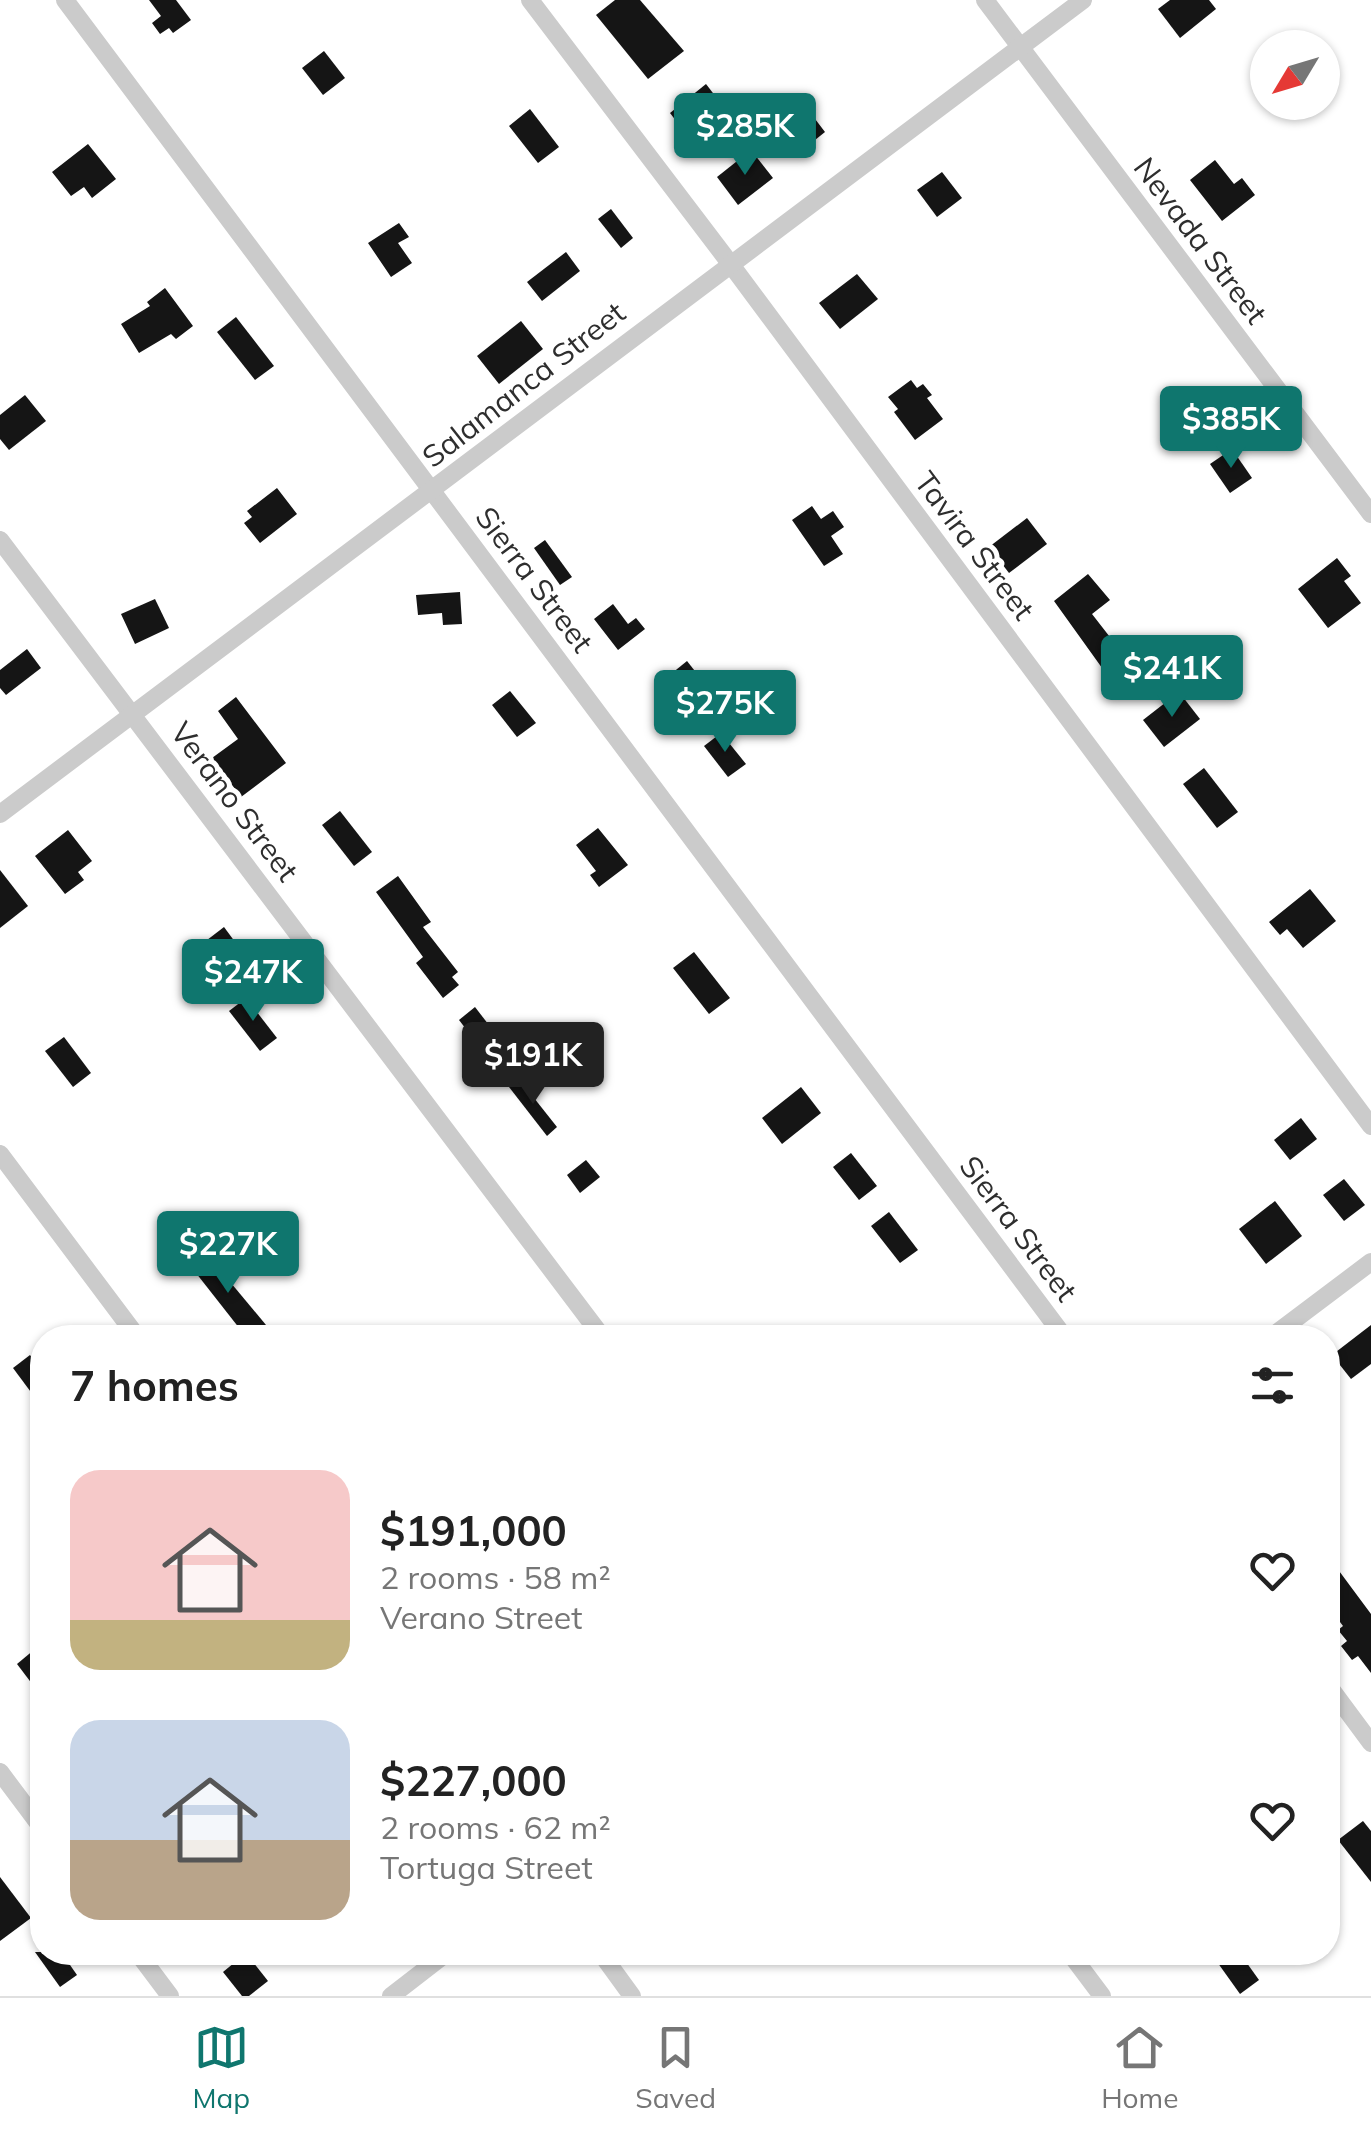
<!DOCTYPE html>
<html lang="en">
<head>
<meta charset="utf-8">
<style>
	:root { --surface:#fff; --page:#f2f2f2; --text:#222; --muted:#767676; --line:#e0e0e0; --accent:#0f766e }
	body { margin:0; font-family:Mulish,sans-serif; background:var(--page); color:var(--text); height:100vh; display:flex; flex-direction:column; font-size:38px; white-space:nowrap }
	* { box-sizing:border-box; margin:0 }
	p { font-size:32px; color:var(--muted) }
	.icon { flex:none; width:55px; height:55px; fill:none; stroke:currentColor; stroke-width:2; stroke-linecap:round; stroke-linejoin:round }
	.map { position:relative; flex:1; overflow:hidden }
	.details { position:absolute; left:30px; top:1325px; width:1310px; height:640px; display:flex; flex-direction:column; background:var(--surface); border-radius:40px; box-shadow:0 2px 8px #0004 }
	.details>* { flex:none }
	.needle { width:65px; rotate:232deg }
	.tools { position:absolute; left:1250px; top:30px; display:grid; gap:20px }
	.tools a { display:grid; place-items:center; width:90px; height:90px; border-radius:50%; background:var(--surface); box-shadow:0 2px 8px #0004; font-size:50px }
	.price { position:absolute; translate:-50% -85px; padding:0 22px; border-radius:10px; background:var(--accent); color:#fff; font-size:32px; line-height:65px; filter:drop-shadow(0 2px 5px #0008) }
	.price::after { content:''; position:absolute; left:50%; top:60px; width:30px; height:22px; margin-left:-15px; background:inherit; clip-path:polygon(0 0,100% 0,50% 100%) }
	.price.active { background:#222; color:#fff }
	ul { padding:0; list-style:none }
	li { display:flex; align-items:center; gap:30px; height:250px; padding:0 40px }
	li span { display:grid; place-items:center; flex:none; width:280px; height:200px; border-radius:30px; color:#555 }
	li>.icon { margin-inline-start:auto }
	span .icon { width:120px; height:120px; fill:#fffc; stroke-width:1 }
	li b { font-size:42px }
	h2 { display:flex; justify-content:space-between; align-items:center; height:120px; padding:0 40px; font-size:42px }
	.tab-bar { display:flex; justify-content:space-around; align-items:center; height:140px; border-top:2px solid var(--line); background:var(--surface); font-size:28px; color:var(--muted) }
	.tab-bar a { display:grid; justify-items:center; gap:5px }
	.tab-bar .active { color:var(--accent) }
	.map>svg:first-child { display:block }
	.building { fill:#151515 }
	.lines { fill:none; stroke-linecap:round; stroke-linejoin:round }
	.minor { stroke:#cbcbcb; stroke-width:18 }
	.labels { text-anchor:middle; stroke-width:10; stroke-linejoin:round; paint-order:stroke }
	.street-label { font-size:30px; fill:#2e2e2e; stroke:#fff }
</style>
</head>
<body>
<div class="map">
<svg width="1371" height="1996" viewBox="0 0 1371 1996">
	<rect width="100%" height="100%" fill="#fff"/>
	<g class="building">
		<path d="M149,0h27l15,20 -18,13 -4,-5 -9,6 -8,-11 9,-7z"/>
		<path d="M615,0h25l44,51 -36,28 -52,-64z"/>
		<path d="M1170,0h39l7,9 -36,29 -22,-29z"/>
		<path d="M324,51l21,27 -22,17 -21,-27z"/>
		<path d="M706,84l20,26 -36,29 -20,-26z"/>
		<path d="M796,94l29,38 -25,20 -35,-44 13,-10 5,6z"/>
		<path d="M530,109l29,38 -21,16 -29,-37z"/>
		<path d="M88,144l28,35 -24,19 -8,-11 -13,9 -19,-24z"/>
		<path d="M751,150l22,28 -35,27 -21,-28z"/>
		<path d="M1215,160l19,24 8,-6 13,17 -33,26 -32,-41z"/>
		<path d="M942,172l20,26 -25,19 -20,-27z"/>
		<path d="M611,209l22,29 -12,10 -23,-29z"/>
		<path d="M399,223l10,14 -11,6 14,20 -21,14 -23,-34z"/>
		<path d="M566,252l14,19 -38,30 -15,-19z"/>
		<path d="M857,274l21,25 -38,30 -21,-26z"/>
		<path d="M165,288l28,38 -17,13 -5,-5 -32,19 -18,-29 29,-18 -3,-4z"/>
		<path d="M236,317l38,49 -19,14 -38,-48z"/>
		<path d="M521,321l22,28 -44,35 -22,-28z"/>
		<path d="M911,380l6,8 6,-4 9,11 -5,3 16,21 -28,21 -21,-28 4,-3 -10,-12z"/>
		<path d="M25,395l21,26 -37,29 -9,-11v-24z"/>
		<path d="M1232,449l20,29 -22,15 -20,-29z"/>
		<path d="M277,488l20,26 -37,29 -16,-20 8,-6 -5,-6z"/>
		<path d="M812,506l9,13 12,-8 11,16 -13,9 12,18 -19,12 -32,-46z"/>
		<path d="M1027,518l20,26 -38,29 -20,-26z"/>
		<path d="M545,540l27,37 -12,8 -26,-37z"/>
		<path d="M1337,558l14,18 -7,5 17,22 -33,25 -30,-39z"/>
		<path d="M1088,574l22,26 -18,14 49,63 -21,16 -66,-92z"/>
		<path d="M460,592l2,32 -19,1 -1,-12 -24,2 -2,-20z"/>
		<path d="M155,599l14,29 -34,16 -14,-30z"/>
		<path d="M613,604l15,20 8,-6 9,11 -27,21 -24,-31z"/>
		<path d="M27,649l14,19 -35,27 -6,-7v-18z"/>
		<path d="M687,661l26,33 -17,13 -25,-33z"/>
		<path d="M510,691l26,32 -19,14 -25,-32z"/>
		<path d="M1179,692l21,27 -36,28 -21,-27z"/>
		<path d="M236,697l50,66 -45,34 -29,-39 26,-19 -20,-28z"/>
		<path d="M721,733l25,31 -18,13 -24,-31z"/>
		<path d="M1204,768l34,44 -21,16 -34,-44z"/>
		<path d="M340,811l32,41 -18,14 -32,-41z"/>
		<path d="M598,828l30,37 -29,22 -9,-12 6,-4 -20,-26z"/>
		<path d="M68,830l24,31 -14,11 6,8 -19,14 -30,-38z"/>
		<path d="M0,870l28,36 -28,22z"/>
		<path d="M398,876l33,46 -8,5 35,45 -6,5 7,8 -16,13 -27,-35 7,-6 -47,-65z"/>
		<path d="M1310,889l26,32 -33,27 -16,-19 -7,6 -11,-13z"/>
		<path d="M224,927l14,19 -26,20 -14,-19z"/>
		<path d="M694,952l36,46 -21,16 -36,-46z"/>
		<path d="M246,998l31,40 -17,13 -31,-40z"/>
		<path d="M475,1007l27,35 -16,13 -27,-35z"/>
		<path d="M64,1037l27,36 -18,14 -28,-36z"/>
		<path d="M519,1079l38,48 -10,9 -38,-49z"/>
		<path d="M801,1087l20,26 -39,31 -20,-26z"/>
		<path d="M1301,1118l16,21 -27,21 -16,-20z"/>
		<path d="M851,1153l26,33 -18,14 -26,-33z"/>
		<path d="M586,1160l14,17 -20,16 -13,-18z"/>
		<path d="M1344,1179l21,26 -21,16 -21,-26z"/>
		<path d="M1275,1201l27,35 -36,28 -27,-35z"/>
		<path d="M889,1212l29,38 -18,13 -29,-37z"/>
		<path d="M201,1247l70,84 -8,7h-16l-62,-79z"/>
		<path d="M1371,1325v39l-20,15 -19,-24z"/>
		<path d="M30,1355l12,17v35l-29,-39z"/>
		<path d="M1328,1556l43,58v59l-13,-17 -6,4 -11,-14 6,-5 -9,-11 5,-4 -15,-20z"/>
		<path d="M35,1649l7,10v38l-25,-33z"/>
		<path d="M1363,1821l8,10v51l-33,-42z"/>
		<path d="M0,1877l31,41 -31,23z"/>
		<path d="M35,1952h26l16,23 -17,12z"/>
		<path d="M1210,1952h29l20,28 -19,14z"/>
		<path d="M246,1953l22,28 -19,15h-7l-19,-24z"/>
	</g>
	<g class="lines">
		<g class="minor">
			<path d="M65,0l1000,1338"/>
			<path d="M530,0l199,262 642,864"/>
			<path d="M985,0l386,514"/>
			<path d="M0,540l603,798"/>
			<path d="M0,814c362,-270 720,-545 1083,-814"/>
			<path d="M0,1154l138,184"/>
			<path d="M1270,1338l101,-76"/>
			<path d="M1328,1685l43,58"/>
			<path d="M0,1772l42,56"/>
			<path d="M137,1952l33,44"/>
			<path d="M600,1952l32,44"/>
			<path d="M1069,1952l33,44"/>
			<path d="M391,1996l57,-44"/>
		</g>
	</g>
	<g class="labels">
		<g class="street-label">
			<text transform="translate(1200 241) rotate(53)" y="10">Nevada Street</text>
			<text transform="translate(524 385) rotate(-38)" y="10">Salamanca Street</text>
			<text transform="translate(974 546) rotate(53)" y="10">Tavira Street</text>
			<text transform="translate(534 580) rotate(53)" y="10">Sierra Street</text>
			<text transform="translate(234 802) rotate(53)" y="10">Verano Street</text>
			<text transform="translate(1018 1229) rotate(53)" y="10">Sierra Street</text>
		</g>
	</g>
</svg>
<div class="tools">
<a><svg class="needle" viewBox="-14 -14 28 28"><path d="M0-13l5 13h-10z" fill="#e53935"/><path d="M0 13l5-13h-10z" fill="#767676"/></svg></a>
</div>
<b class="price" style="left:745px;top:178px">$285K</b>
<b class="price" style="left:1231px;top:471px">$385K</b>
<b class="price" style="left:1172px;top:720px">$241K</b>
<b class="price" style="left:725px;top:755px">$275K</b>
<b class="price" style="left:253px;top:1024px">$247K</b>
<b class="price active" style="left:533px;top:1107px">$191K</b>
<b class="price" style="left:228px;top:1296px">$227K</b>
<section class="details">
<h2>7 homes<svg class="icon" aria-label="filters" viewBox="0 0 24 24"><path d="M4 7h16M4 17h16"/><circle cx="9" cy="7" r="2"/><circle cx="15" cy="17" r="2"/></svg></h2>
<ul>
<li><span style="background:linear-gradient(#f6c9c9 75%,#c2b280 0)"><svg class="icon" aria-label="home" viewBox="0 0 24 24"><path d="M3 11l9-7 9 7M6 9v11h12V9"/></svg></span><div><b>$191,000</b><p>2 rooms · 58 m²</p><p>Verano Street</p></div><svg class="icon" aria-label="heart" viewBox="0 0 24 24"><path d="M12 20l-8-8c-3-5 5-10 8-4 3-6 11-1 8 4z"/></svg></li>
<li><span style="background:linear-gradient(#c9d6e8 60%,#b9a48a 0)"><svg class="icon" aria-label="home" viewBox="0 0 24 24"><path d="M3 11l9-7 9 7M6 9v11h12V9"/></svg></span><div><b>$227,000</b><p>2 rooms · 62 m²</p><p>Tortuga Street</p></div><svg class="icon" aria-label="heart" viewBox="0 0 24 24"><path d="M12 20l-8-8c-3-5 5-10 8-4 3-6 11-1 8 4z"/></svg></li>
</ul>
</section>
</div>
<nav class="tab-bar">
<a class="active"><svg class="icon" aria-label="map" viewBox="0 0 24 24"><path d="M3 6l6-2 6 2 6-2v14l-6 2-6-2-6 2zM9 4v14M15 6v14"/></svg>Map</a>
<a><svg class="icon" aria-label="saved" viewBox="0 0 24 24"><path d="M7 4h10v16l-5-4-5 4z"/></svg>Saved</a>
<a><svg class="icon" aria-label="home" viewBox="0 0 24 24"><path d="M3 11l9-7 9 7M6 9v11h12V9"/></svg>Home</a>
</nav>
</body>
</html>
